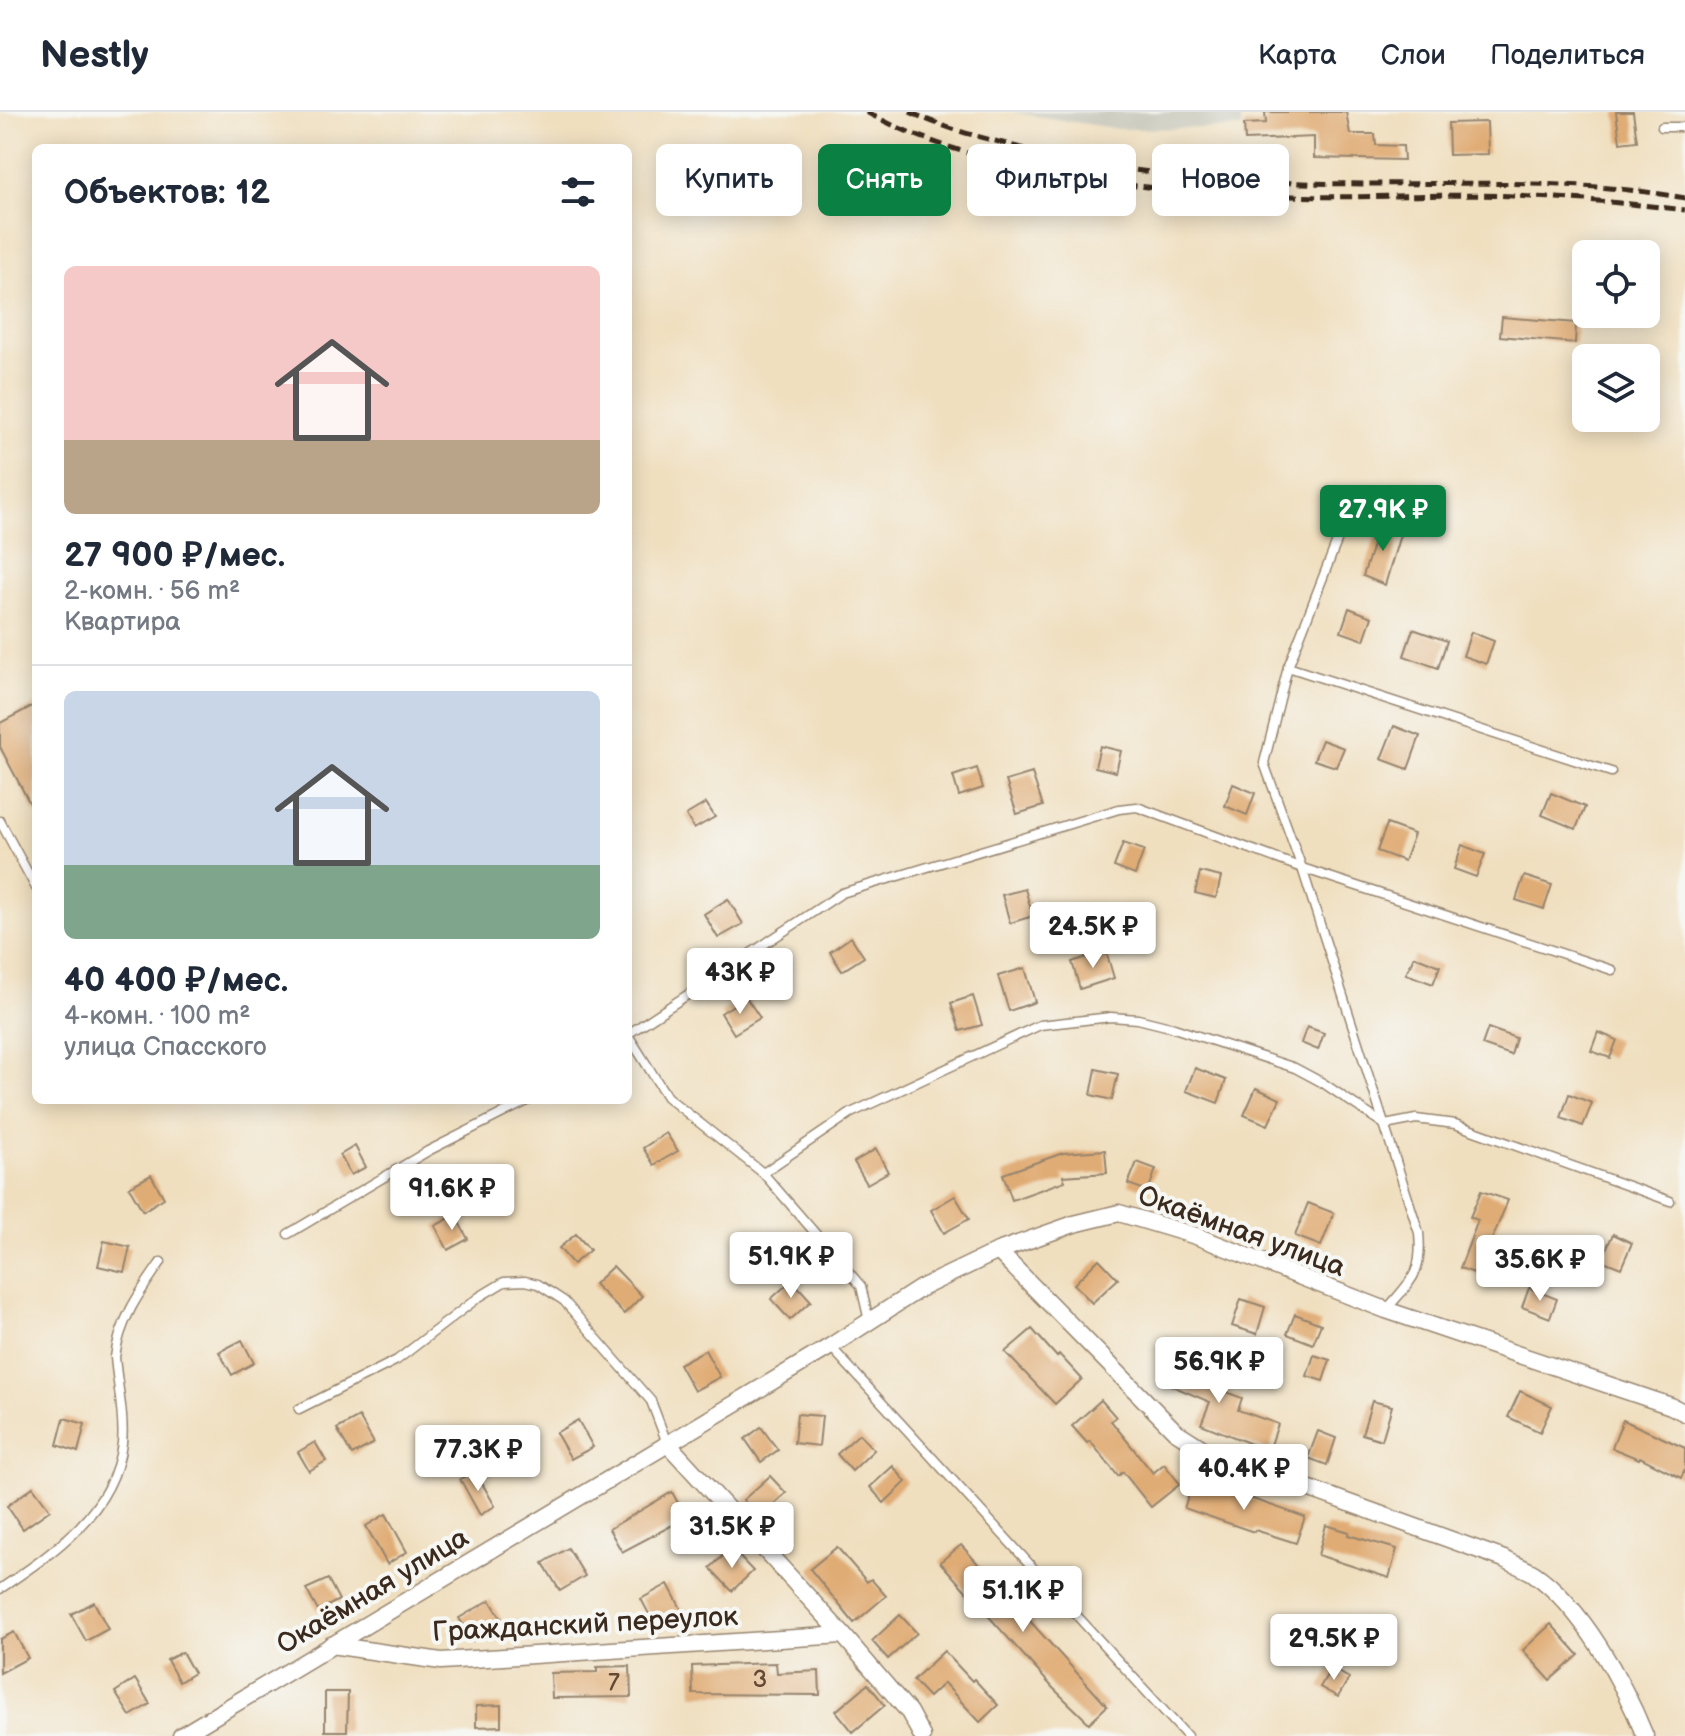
<!DOCTYPE html>
<html lang="ru">
<head>
<meta charset="utf-8">
<style>
	:root { --surface:#fff; --page:#f2f2f3; --text:#1f2937; --muted:#747a83; --line:#e0e1e3; --accent:#0b8043 }
	body { margin:0; font-family:"Balsamiq Sans",sans-serif; background:var(--page); color:var(--text); height:100vh; display:flex; flex-direction:column; font-size:30px; white-space:nowrap }
	* { box-sizing:border-box; margin:0 }
	p { font-size:26px; color:var(--muted) }
	.icon { flex:none; width:44px; height:44px; fill:none; stroke:currentColor; stroke-width:2; stroke-linecap:round; stroke-linejoin:round }
	.map { position:relative; flex:1; overflow:hidden }
	.drawer { position:absolute; left:32px; top:32px; width:600px; height:960px; display:flex; flex-direction:column; background:var(--surface); border-radius:12px; box-shadow:0 4px 20px #0003 }
	.drawer>* { flex:none }
	.guide { position:absolute; left:656px; top:32px; width:760px; height:72px; display:flex; gap:16px }
	.controls { position:absolute; left:1572px; top:128px; display:grid; gap:16px }
	.controls a { display:grid; place-items:center; width:88px; height:88px; border-radius:12px; background:var(--surface); box-shadow:0 4px 20px #0003; font-size:40px }
	.price { position:absolute; translate:-50% -68px; padding:0 18px; border-radius:8px; background:#fff; color:#222; font-size:26px; line-height:52px; filter:drop-shadow(0 2px 4px #0008) }
	.price::after { content:''; position:absolute; left:50%; top:48px; width:24px; height:18px; margin-left:-12px; background:inherit; clip-path:polygon(0 0,100% 0,50% 100%) }
	.price.active { background:var(--accent); color:#fff }
	ul { padding:0; list-style:none }
	li { display:grid; align-content:center; gap:16px; height:424px; padding:0 32px }
	li+li { border-top:2px solid var(--line) }
	li span { display:grid; place-items:center; height:248px; border-radius:12px; color:#555 }
	li>.icon { margin-inline-start:auto }
	span .icon { width:144px; height:144px; fill:#fffc; stroke-width:1 }
	li b { font-size:34px }
	h2 { display:flex; justify-content:space-between; align-items:center; height:96px; padding:0 32px; font-size:34px }
	.pill { padding:0 28px; border-radius:12px; background:var(--surface); box-shadow:0 4px 20px #0003; font-size:28px; line-height:72px }
	.pill.active { background:var(--accent); color:#fff }
	header { display:flex; align-items:center; gap:48px; box-sizing:border-box; height:112px; padding:0 40px; background:var(--surface); border-bottom:2px solid var(--line) }
	header strong { font-size:38px }
	nav { display:flex; gap:44px; margin-inline-start:auto; font-size:28px }
	.map>svg:first-child { display:block }
	.industrial { fill:#c6c5b8 }
	.building { fill:#e0ac75 }
	.lines { fill:none; stroke-linecap:round; stroke-linejoin:round }
	.service-casing { stroke:#96846e; stroke-width:11 }
	.minor-casing { stroke:#96846e; stroke-width:19 }
	.service { stroke:#fff; stroke-width:8 }
	.minor { stroke:#fff; stroke-width:16 }
	.rail { stroke:#3b2a1e; stroke-width:5; stroke-dasharray:12 6; stroke-linecap:butt }
	.labels { text-anchor:middle; stroke-width:8; stroke-linejoin:round; paint-order:stroke }
	.number-label { font-size:24px; fill:#644a34 }
	.street-label { font-size:28px; fill:#3b2a1e; stroke:#f6f6f2 }
</style>
</head>
<body>
<header>
<strong>Nestly</strong>
<nav><a>Карта</a><a>Слои</a><a>Поделиться</a></nav>
</header>
<div class="map">
<svg width="1685" height="1624" viewBox="0 0 1685 1624">
	<rect width="100%" height="100%" fill="#f6f6f2"/>
	<filter id="ink" filterUnits="userSpaceOnUse"><feTurbulence type="fractalNoise" baseFrequency=".0125" numOctaves="2"/><feDisplacementMap in="SourceGraphic" scale="16" xChannelSelector="R" yChannelSelector="G"/><feConvolveMatrix kernelMatrix="1 2 1 2 8 2 1 2 1" color-interpolation-filters="sRGB"/></filter>
	<filter id="wash" filterUnits="userSpaceOnUse"><feTurbulence type="fractalNoise" baseFrequency=".006" numOctaves="4" result="noise"/><feDisplacementMap in="SourceGraphic" scale="32" xChannelSelector="R" yChannelSelector="G"/><feGaussianBlur stdDeviation="1.8" result="paint"/><feColorMatrix in="noise" values="0 0 0 0 0 0 0 0 0 0 0 0 0 0 0 0 0 1.4 0 .05"/><feComposite in="paint" operator="in"/></filter>
	<g filter="url(#wash)">
		<rect width="100%" height="100%" fill="#f0dfbf"/>
		<path class="industrial" d="M1012,0h229v16l-123,1z"/>
		<g id="blocks">
			<g class="building">
				<path d="M1265,0h81l4,22h25l1,11 27,1 1,14 -90,-2v-21l-69,3 -1,-16 22,-1z"/>
				<path d="M1616,0h17l4,29 -17,2z"/>
				<path d="M1487,10l1,32 -39,1 -1,-32z"/>
				<path d="M1502,205l74,6 -1,20 -75,-7z"/>
				<path d="M1381,408l21,8 -17,57 -22,-9z"/>
				<path d="M1349,496l23,9 -8,23 -23,-8z"/>
				<path d="M1413,517l34,12 -9,27 -34,-12z"/>
				<path d="M1471,520l23,9 -8,23 -23,-8z"/>
				<path d="M36,592v111l-36,-68v-24z"/>
				<path d="M1394,614l26,10 -12,33 -27,-10z"/>
				<path d="M1322,628l22,8 -8,19 -22,-7z"/>
				<path d="M1100,634l21,5 -5,21 -21,-5z"/>
				<path d="M977,656l6,20 -24,8 -6,-20z"/>
				<path d="M1032,661l11,33 -26,8 -11,-33z"/>
				<path d="M1233,672l22,9 -8,22 -22,-9z"/>
				<path d="M1551,681l34,14 -9,22 -34,-14z"/>
				<path d="M706,691l9,14 -21,12 -8,-14z"/>
				<path d="M1387,712l27,10 -10,27 -27,-10z"/>
				<path d="M1123,731l21,7 -9,25 -21,-8z"/>
				<path d="M1462,733l23,9 -9,23 -22,-8z"/>
				<path d="M1200,760l21,5 -5,21 -21,-5z"/>
				<path d="M1524,764l28,9 -8,24 -28,-9z"/>
				<path d="M1025,777l8,27 -23,7 -8,-28z"/>
				<path d="M728,787l15,25 -25,14 -14,-24z"/>
				<path d="M851,825l13,20 -22,14 -12,-19z"/>
				<path d="M1106,839l8,27 -34,11 -8,-27z"/>
				<path d="M1414,844l26,10 -7,18 -27,-10z"/>
				<path d="M1025,856l10,34 -26,9 -11,-35z"/>
				<path d="M973,884l9,29 -22,6 -9,-28z"/>
				<path d="M746,885l14,21 -26,16 -13,-21z"/>
				<path d="M1307,915l17,6 -6,17 -17,-7z"/>
				<path d="M1488,916l28,10 -5,17 -29,-10z"/>
				<path d="M1598,920l19,8 -7,18 -19,-7z"/>
				<path d="M1195,956l31,12 -8,23 -32,-12z"/>
				<path d="M1096,957l22,5 -6,26 -21,-5z"/>
				<path d="M1256,976l24,11 -12,26 -24,-10z"/>
				<path d="M1569,982l23,9 -9,23 -22,-8z"/>
				<path d="M666,1021l12,18 -24,14 -11,-17z"/>
				<path d="M355,1034l11,21 -15,8 -11,-20z"/>
				<path d="M876,1037l12,23 -21,12 -13,-22z"/>
				<path d="M1105,1038l2,23 -44,3 2,5 -53,19 -9,-26 60,-21z"/>
				<path d="M1137,1050l19,7 -8,22 -20,-7z"/>
				<path d="M151,1063l13,23 -21,13 -14,-24z"/>
				<path d="M1481,1079l27,9 -19,47 6,3 -10,27 -25,-9 18,-48 -8,-3z"/>
				<path d="M955,1084l14,23 -25,14 -13,-23z"/>
				<path d="M1308,1091l26,10 -13,33 -26,-10z"/>
				<path d="M455,1103l13,24 -20,11 -13,-24z"/>
				<path d="M576,1122l14,16 -17,14 -14,-16z"/>
				<path d="M1613,1122l19,9 -11,25 -20,-8z"/>
				<path d="M104,1129l26,6 -6,25 -26,-6z"/>
				<path d="M1099,1147l19,20 -26,24 -18,-19z"/>
				<path d="M613,1154l29,30 -18,18 -30,-30z"/>
				<path d="M792,1168l19,21 -21,19 -19,-21z"/>
				<path d="M1529,1176l28,11 -7,19 -28,-11z"/>
				<path d="M1241,1187l24,8 -8,27 -25,-8z"/>
				<path d="M1295,1202l26,10 -8,20 -26,-10z"/>
				<path d="M1032,1217l25,28 2,-3 23,25 -27,25 -50,-52z"/>
				<path d="M242,1228l12,23 -22,12 -13,-23z"/>
				<path d="M705,1238l15,27 -26,14 -15,-27z"/>
				<path d="M1169,1241l31,13 -6,14 48,18 -4,12 40,14 -9,27 -68,-27 9,-22 -52,-22z"/>
				<path d="M1314,1243l16,5 -7,21 -16,-5z"/>
				<path d="M1520,1279l32,15 -12,26 -32,-15z"/>
				<path d="M1101,1288l15,17 -5,4 42,52 11,-9 16,20 -29,23 -28,-35 -5,4 -28,-35 -3,2 -15,-17z"/>
				<path d="M1372,1289l20,5 -10,34 -20,-6z"/>
				<path d="M797,1302l25,2 -3,30 -25,-3z"/>
				<path d="M359,1305l15,26 -22,12 -15,-26z"/>
				<path d="M64,1306l21,6 -7,28 -21,-7z"/>
				<path d="M578,1308l15,27 -22,12 -15,-26z"/>
				<path d="M1623,1308l62,28v22l-4,8 -41,-21 -1,2 -27,-11z"/>
				<path d="M761,1315l17,23 -17,12 -16,-23z"/>
				<path d="M1318,1319l18,7 -9,27 -19,-7z"/>
				<path d="M859,1322l15,16 -22,21 -15,-17z"/>
				<path d="M315,1330l11,19 -17,10 -11,-19z"/>
				<path d="M490,1332l12,20 -22,12 -12,-20z"/>
				<path d="M893,1354l13,16 -22,21 -14,-16z"/>
				<path d="M475,1359l20,35 -15,9 -20,-36z"/>
				<path d="M770,1364l16,17 -27,24 -16,-17z"/>
				<path d="M1195,1367l110,38 -9,26 -41,-13 -1,2 -70,-24z"/>
				<path d="M33,1375l17,23 -27,19 -16,-23z"/>
				<path d="M672,1380l14,26 -64,34 -13,-23z"/>
				<path d="M386,1402l21,38 -20,12 -21,-38z"/>
				<path d="M1326,1413l23,7 -1,3 49,14 -8,29 -71,-23z"/>
				<path d="M961,1433l146,161 -18,17 -36,-35 -113,-126z"/>
				<path d="M837,1435l30,35 4,-3 15,17 -32,27 -44,-54z"/>
				<path d="M568,1436l17,28 -25,15 -17,-28z"/>
				<path d="M731,1436l22,23 -21,20 -22,-23z"/>
				<path d="M328,1467l11,21 -21,11 -12,-22z"/>
				<path d="M668,1472l17,32 -27,15 -17,-32z"/>
				<path d="M490,1488l14,23 -31,18 -14,-23z"/>
				<path d="M94,1490l14,27 -22,12 -15,-27z"/>
				<path d="M900,1503l17,18 -29,26 -16,-18z"/>
				<path d="M1551,1512l28,31 -29,25 -27,-30z"/>
				<path d="M14,1520l14,26 -28,15v-34z"/>
				<path d="M944,1539l28,30 2,-2 24,26 -18,17 -36,-39 -15,14 -16,-17z"/>
				<path d="M182,1540l12,21 -15,9 -12,-22z"/>
				<path d="M776,1551l1,10 42,-2 1,24 -127,-1 -1,-28z"/>
				<path d="M630,1554l1,31 -79,1 -1,-25 46,-1v-5z"/>
				<path d="M1331,1556l18,10 -11,19 -18,-10z"/>
				<path d="M135,1567l15,25 -20,12 -15,-24z"/>
				<path d="M868,1572l17,21 -32,27 -17,-21z"/>
				<path d="M325,1580h23l-1,39h-22z"/>
				<path d="M501,1593v21l-25,1v-21z"/>
			</g>
		</g>
	</g>
	<g filter="url(#ink)">
		<use href="#blocks" fill-opacity="0" stroke="#96846e" stroke-width="2"/>
		<g class="lines">
			<g class="service-casing">
				<g id="service">
					<path d="M1662,15h23"/>
					<path d="M1355,383l-67,172 -24,96 38,105 117,365c4,42 -8,47 -33,77"/>
					<path d="M1288,555l323,105"/>
					<path d="M0,709l36,67"/>
					<path d="M628,922l214,-141 277,-84 18,-2 165,61 310,102"/>
					<path d="M628,923l39,62 96,76 98,113 8,35"/>
					<path d="M763,1061l88,-60 189,-88 71,-8 27,2 36,9 121,40 28,15 62,42 31,-6 39,5 215,77"/>
					<path d="M288,1122l140,-83 101,-51"/>
					<path d="M831,1235l356,389"/>
					<path d="M299,1297l98,-49 82,-63 25,-15 21,-1 13,3 26,17 87,100 16,42"/>
					<path d="M0,1477c53,-36 114,-77 122,-146 3,-25 -5,-60 -7,-86 5,-38 25,-65 46,-95"/>
				</g>
			</g>
			<g class="minor-casing">
				<g id="minor">
					<path d="M998,1139l177,180 33,21 296,107c10,5 20,9 29,14 49,33 90,109 112,163"/>
					<path d="M667,1331l176,192 66,77 13,24"/>
					<path d="M331,1533l110,16 402,-26"/>
					<path d="M181,1624l650,-390 90,-58 77,-37 76,-27 45,-11 77,23 190,74 285,96 14,7"/>
				</g>
			</g>
			<use href="#service" class="service"/>
			<use href="#minor" class="minor"/>
			<g class="rail">
				<path d="M866,0c125,66 287,80 425,84 81,3 162,-4 243,1 50,2 101,7 151,13"/>
				<path d="M910,0c37,18 75,26 115,37 91,23 184,31 277,34 128,4 257,-8 383,15"/>
			</g>
		</g>
	</g>
	<g class="labels">
		<g class="number-label">
			<text x="760" y="1575">3</text>
			<text x="614" y="1578">7</text>
		</g>
		<g class="street-label">
			<text transform="translate(1242 1118) rotate(20)" y="10">Окаёмная улица</text>
			<text transform="translate(372 1478) rotate(-31)" y="10">Окаёмная улица</text>
			<text transform="translate(585 1511) rotate(-3)" y="10">Гражданский переулок</text>
		</g>
	</g>
</svg>
<div class="controls">
<a><svg class="icon" aria-label="locate" viewBox="0 0 24 24"><circle cx="12" cy="12" r="6"/><path d="M12 2v4M12 18v4M2 12h4M18 12h4"/></svg></a>
<a><svg class="icon" aria-label="layers" viewBox="0 0 24 24"><path d="M12 4l9 5-9 5-9-5zM3 14l9 5 9-5"/></svg></a>
</div>
<b class="price active" style="left:1383px;top:441px">27.9K ₽</b>
<b class="price" style="left:1093px;top:858px">24.5K ₽</b>
<b class="price" style="left:740px;top:904px">43K ₽</b>
<b class="price" style="left:452px;top:1120px">91.6K ₽</b>
<b class="price" style="left:791px;top:1188px">51.9K ₽</b>
<b class="price" style="left:1540px;top:1191px">35.6K ₽</b>
<b class="price" style="left:1219px;top:1293px">56.9K ₽</b>
<b class="price" style="left:478px;top:1381px">77.3K ₽</b>
<b class="price" style="left:1244px;top:1400px">40.4K ₽</b>
<b class="price" style="left:732px;top:1458px">31.5K ₽</b>
<b class="price" style="left:1023px;top:1522px">51.1K ₽</b>
<b class="price" style="left:1334px;top:1570px">29.5K ₽</b>
<div class="guide">
<a class="pill">Купить</a>
<a class="pill active">Снять</a>
<a class="pill">Фильтры</a>
<a class="pill">Новое</a>
</div>
<section class="drawer">
<h2>Объектов: 12<svg class="icon" aria-label="filters" viewBox="0 0 24 24"><path d="M4 7h16M4 17h16"/><circle cx="9" cy="7" r="2"/><circle cx="15" cy="17" r="2"/></svg></h2>
<ul>
<li><span style="background:linear-gradient(#f6c9c9 70%,#b9a48a 0)"><svg class="icon" aria-label="home" viewBox="0 0 24 24"><path d="M3 11l9-7 9 7M6 9v11h12V9"/></svg></span><div><b>27 900 ₽/мес.</b><p>2-комн. · 56 m²</p><p>Квартира</p></div></li>
<li><span style="background:linear-gradient(#c9d6e8 70%,#7fa58c 0)"><svg class="icon" aria-label="home" viewBox="0 0 24 24"><path d="M3 11l9-7 9 7M6 9v11h12V9"/></svg></span><div><b>40 400 ₽/мес.</b><p>4-комн. · 100 m²</p><p>улица Спасского</p></div></li>
</ul>
</section>
</div>
</body>
</html>
